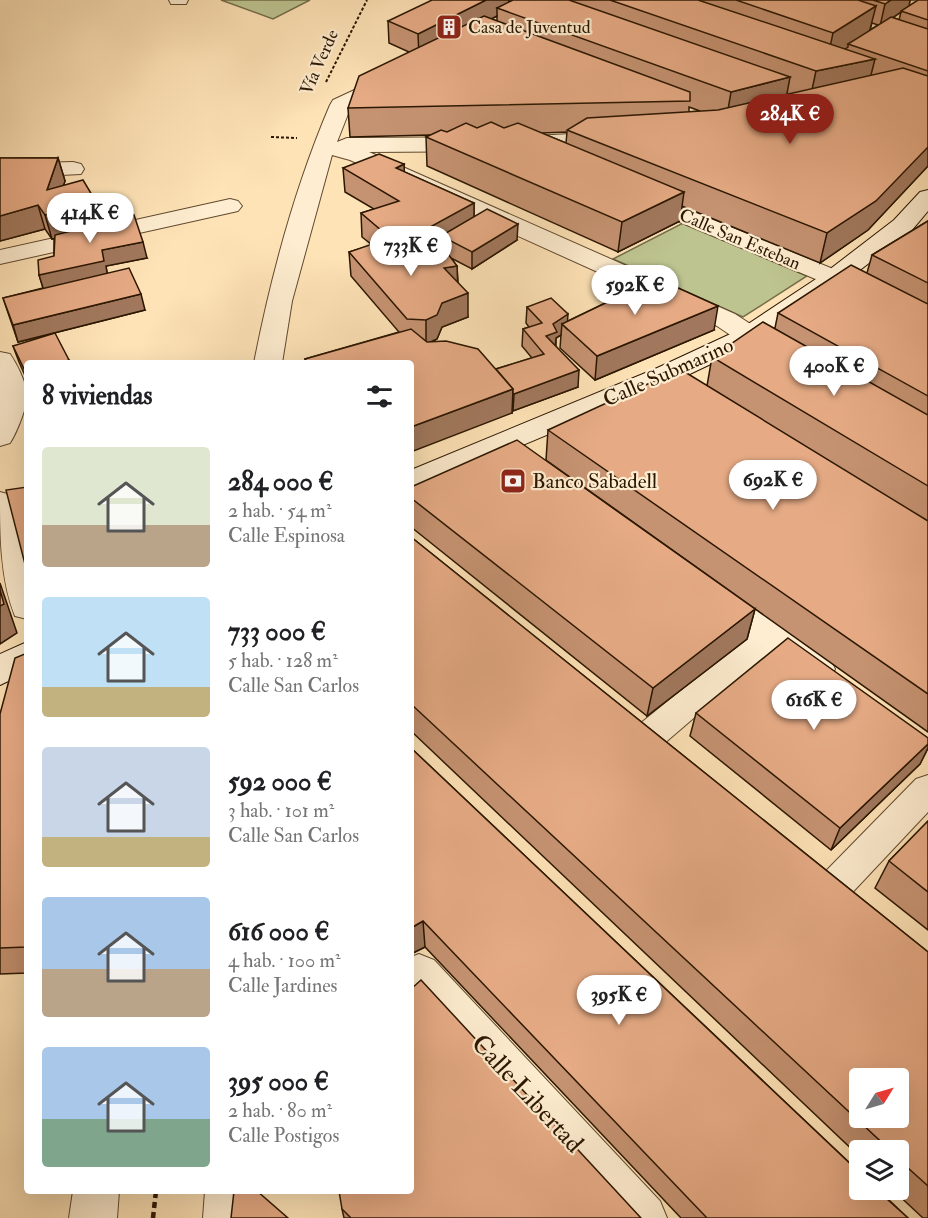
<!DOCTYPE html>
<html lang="es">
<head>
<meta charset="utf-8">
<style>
	:root { --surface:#fff; --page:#f2f2f2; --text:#202124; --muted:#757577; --accent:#8f2418 }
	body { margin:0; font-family:"IM FELL Double Pica",serif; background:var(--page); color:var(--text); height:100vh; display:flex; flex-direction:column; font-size:22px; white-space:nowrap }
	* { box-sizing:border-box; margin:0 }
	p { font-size:20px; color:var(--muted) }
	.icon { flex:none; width:33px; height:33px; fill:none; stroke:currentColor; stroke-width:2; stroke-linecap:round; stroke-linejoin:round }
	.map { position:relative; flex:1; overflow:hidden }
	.panel { position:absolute; left:24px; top:360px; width:390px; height:834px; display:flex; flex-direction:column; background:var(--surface); border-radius:6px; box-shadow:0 6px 24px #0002 }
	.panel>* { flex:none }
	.needle { width:39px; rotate:53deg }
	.controls { position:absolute; left:849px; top:1068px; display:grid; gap:12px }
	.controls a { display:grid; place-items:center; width:60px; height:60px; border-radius:6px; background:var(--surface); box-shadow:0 6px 24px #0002; font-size:30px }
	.price { position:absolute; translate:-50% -51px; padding:0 14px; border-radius:21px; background:#fff; color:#222; font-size:20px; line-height:39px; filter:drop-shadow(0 2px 3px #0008) }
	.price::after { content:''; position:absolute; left:50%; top:36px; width:18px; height:14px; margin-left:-9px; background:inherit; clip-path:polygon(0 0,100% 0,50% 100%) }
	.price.active { background:var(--accent); color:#fff }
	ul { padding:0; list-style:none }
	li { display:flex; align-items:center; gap:18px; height:150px; padding:0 18px }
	li span { display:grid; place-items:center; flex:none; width:168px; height:120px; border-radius:6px; color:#555 }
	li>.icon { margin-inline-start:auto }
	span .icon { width:72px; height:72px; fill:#fffc; stroke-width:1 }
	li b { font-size:26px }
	h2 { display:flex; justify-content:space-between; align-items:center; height:72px; padding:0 18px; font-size:26px }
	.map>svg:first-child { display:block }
	.green { fill:#bdc490; stroke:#746d48; stroke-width:1.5 }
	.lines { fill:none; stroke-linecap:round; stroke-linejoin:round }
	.pedestrian-casing { stroke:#60492e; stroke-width:2 }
	.minor-casing { stroke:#60492e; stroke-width:2 }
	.secondary-casing { stroke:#2b1600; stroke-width:2 }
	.path-far1 { stroke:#2b1600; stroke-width:2; stroke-dasharray:3 2; stroke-linecap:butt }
	.path { stroke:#2b1600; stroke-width:4.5; stroke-dasharray:6 4; stroke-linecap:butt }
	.pedestrian { fill:#feedd0; fill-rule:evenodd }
	.minor { fill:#feedd0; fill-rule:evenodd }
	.secondary { fill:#feedd0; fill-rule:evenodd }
	.wall { fill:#c69372; stroke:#2b1600; stroke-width:1.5; fill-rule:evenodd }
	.shaded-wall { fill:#a1785d; stroke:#2b1600; stroke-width:1.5 }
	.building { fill:#e6ab85; stroke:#2b1600; stroke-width:1.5; fill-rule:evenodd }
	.labels { text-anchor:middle; stroke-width:4.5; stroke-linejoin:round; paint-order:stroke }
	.far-poi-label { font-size:18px; fill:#2b1600; stroke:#feedd0; text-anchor:start }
	.far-street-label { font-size:18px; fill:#2b1600; stroke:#feedd0 }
	.street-label { font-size:21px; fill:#2b1600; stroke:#feedd0 }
	.poi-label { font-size:21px; fill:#2b1600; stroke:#feedd0; text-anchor:start }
	.near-street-label { font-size:26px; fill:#2b1600; stroke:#feedd0 }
</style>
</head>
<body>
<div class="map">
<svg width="928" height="1218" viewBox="0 0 928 1218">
	<rect width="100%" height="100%" fill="#fee3b7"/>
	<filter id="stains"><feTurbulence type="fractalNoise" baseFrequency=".00333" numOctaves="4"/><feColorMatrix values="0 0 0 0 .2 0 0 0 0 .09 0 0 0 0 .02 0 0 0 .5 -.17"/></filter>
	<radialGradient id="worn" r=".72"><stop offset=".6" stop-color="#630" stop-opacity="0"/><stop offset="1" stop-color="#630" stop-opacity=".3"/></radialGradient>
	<g class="green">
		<path d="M221,0h89l-37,19z"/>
		<path d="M683,223l124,53 -64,41 -130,-58z"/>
	</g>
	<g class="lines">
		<g class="pedestrian-casing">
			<g id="pedestrian">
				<path d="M770,623l11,4 4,8 -4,8 -121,104 -12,3 -12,-3 -4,-10 4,-10 123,-100z"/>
				<path d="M928,775v37l-79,84 -13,5 -13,-5 -5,-11 5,-11 93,-95z"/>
			</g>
		</g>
		<g class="minor-casing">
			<g id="minor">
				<path d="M169,0h19l-2,4h-15z"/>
				<path d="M778,0h28l122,41v13l-148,-50z"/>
				<path d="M895,0l33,2v12l-31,-10z"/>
				<path d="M391,73l7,2 3,4 -3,4 -48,26 -13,33 10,-4 167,-1 96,-5 8,2 3,5 -3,5 -8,2 -96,5 -145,1 366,162 51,33 4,6 -4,6 -10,2 -10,-2 -49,-33 -367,-166 -18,-5 -40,146 -10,62h-28c17,-87 41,-176 76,-258l3,-5z"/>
				<path d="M73,162l8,2 3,5 -3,5 -81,4v-14z"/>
				<path d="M640,190l203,83 85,44v18l-9,-2 -94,-50 -193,-81 -4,-5 4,-5z"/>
				<path d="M230,199l8,2 4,5 -4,5 -238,53v-14z"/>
				<path d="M0,352l10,2c7,10 15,27 17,39 2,10 -11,41 -17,50l-10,3z"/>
				<path d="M0,492l11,3c21,37 16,84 16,124l-12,-3c-15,-37 -15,-83 -15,-124z"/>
				<path d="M716,584l12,3 102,72 5,10 -5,10 -12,4 -12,-4 -102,-74 -4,-9 4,-9z"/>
				<path d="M419,954l15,6 226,241 7,17h-56l-198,-220 -2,1v-42z"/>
				<path d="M73,1191h46l-2,27h-48z"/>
				<path d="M205,1191h46v27h-48z"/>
			</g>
		</g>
		<g class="secondary-casing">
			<g id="secondary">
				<path d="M928,190v21l-16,19 -69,53 -86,59 -82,39 -264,111v-22l244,-101 84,-39 86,-57 69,-53 26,-28z"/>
				<path d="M27,642v30l-27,13v-31z"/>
			</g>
		</g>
		<g class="path-far1">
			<path d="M326,82l41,-82"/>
			<path d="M271,137l26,1"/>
		</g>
		<path class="path" d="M153,1218l3,-27"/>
		<use href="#pedestrian" class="pedestrian"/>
		<use href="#minor" class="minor"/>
		<use href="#secondary" class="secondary"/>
	</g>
	<g class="wall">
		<path d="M509,0l-1,2 5,-2h397l-1,6 19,-6v166l-60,64 -48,33 -138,-57 -2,15 -62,31 -191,-86 -1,-29 4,-2 -80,2 -2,-29 61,-56 -20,-9 -1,-22zM901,12l-2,8 -7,-3zM497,16v5l-6,-2zM872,23l6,2 -8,5zM689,107l11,4 -11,1zM567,132l-1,11 -25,-10z"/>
		<path d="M0,158h58l7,23 -2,5 35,19 4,18 45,35 -41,8 1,7 38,37 -127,32 -15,-44 40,-10 -4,-13 15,-19v-18l-2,1 -7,-10 -45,12z"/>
		<path d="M404,164v8l70,31v14l43,23 -45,29 -21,-11 6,8 1,16 10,35 -26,10 -5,12 -5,3 64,27 36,-11 -10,-12 1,-17 6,-2 -3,-4 1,-16 41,14 50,-24 1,-11 95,44 -119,50 -35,-32 1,-13 -5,3v8l22,41 -65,24 -1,-1v3l-101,-50h-105l-1,-4 94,-27 -48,-56 -2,-24 23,-7 -10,-8 -1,-24 13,-4 -29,-17 -2,-24z"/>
		<path d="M928,221v511l-382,-272 2,-30 159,-44 5,-29 63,-29 3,-15 89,-40 5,-18z"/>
		<path d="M13,346l56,14 1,3h-43v17l-8,-18z"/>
		<path d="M411,487l344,122 -8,30 -100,77 -236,-189z"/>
		<path d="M411,537l517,415v266h-5l-30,-28h5v-40h-38v7l-449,-426z"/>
		<path d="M27,653v320l-27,1v-260z"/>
		<path d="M696,713l232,25v10l-8,16 -89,86 -141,-114z"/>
		<path d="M411,748l497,470h-227l-256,-271 -14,7z"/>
		<path d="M928,821v109l-53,-42 14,-27z"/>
		<path d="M342,1209l299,9h-297z"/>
	</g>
	<g class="shaded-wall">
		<path d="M486,0h23l-1,10 -11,-2v8l-78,40 -1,-22z"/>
		<path d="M891,0h19l-1,7 -29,19 5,-22z"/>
		<path d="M876,6l-7,27 -21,11v3l-21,14 6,-28z"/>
		<path d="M875,59l-7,28 -58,12 6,-28z"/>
		<path d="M790,77l-5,28 -59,16 5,-29z"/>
		<path d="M928,147v19l-60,64 -48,33 7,-30z"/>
		<path d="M58,158l7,23 -11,32 44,-8 5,23 -51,11 -7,-24 2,-25z"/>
		<path d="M404,164l1,24 -9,-20z"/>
		<path d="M684,192l-4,29 -62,31 4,-30z"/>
		<path d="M474,203v24l-33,9v9l-50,15 -2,-23z"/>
		<path d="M38,205l7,24 -45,12v-25z"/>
		<path d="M518,224l-1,16 -45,29v-17z"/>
		<path d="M143,242l4,16 -41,8 2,12 -64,13 -5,-16 63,-25z"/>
		<path d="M457,266l1,24 -14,-22z"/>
		<path d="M468,293v24l-26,10 -5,12 -11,5v-24l16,-17z"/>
		<path d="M141,294l4,16 -127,32 -5,-17z"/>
		<path d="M718,306l-4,24 -119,50 2,-24z"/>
		<path d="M568,314l-1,15 -5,-5 -1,11 -5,3 -1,11 -9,-13 7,-12z"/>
		<path d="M579,370l-1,17 -65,24 1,-17z"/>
		<path d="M513,389l-1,24 -101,39v-25z"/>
		<path d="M0,583l17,50 -17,11z"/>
		<path d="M755,609l-8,30 -100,77 6,-28z"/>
		<path d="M928,744v4l-8,16 -89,86 9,-22z"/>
		<path d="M423,921l2,26 -14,7v-26z"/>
	</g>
	<g class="building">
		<path d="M432,0h54l-68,34 -30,-13z"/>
		<path d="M513,0h56l221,77 -59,15 -234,-84z"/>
		<path d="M610,0h88l177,59 -59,12z"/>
		<path d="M736,0h122l18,6 -43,27z"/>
		<path d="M873,0h18l-6,4z"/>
		<path d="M918,0h10v20l-27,-9z"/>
		<path d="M484,16l206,76v9l-342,7 11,-32z"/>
		<path d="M891,17l37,12v42l-80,-27z"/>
		<path d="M903,68l25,8v71l-52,54 -49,32 -260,-103 20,-12 131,-8z"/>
		<path d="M491,122l13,6 14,-5 166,69 -62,30 -196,-85 15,-7 6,2 19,-9 11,5z"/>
		<path d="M379,154l25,10 -8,4 78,35 -51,28 -34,6 -28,-24 38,-12 -56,-33z"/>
		<path d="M0,158h58l-11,32 36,-10 15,25 -53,10 -7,-10 -38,11z"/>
		<path d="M487,209l31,15 -46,28 -31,-16z"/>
		<path d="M134,215l9,27 -41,8 2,11 -65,14 -1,-15 16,-4 1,-21z"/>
		<path d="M928,221v62l-56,-28z"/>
		<path d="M387,239l14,14 38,-11 18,24 -13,2 24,25 -26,10 -5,12 -11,5 -19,-1 -58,-67z"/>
		<path d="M851,265l77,39v92l-150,-83z"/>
		<path d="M129,268l12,26 -128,31 -10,-27z"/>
		<path d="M665,282l53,24 -121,50 -35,-32 58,-28 -1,-10 8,-3 18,6z"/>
		<path d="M551,298l17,16 -15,10 4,8 -11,4 33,34 -65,24 -1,-1v-4l-17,-20 48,-15 -21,-25 19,-6 -15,-16z"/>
		<path d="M763,322l165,93v71l-216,-129z"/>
		<path d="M411,329l16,13 19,-1 32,8 35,40 -102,38v-64h-103l-3,-4z"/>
		<path d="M55,333l14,27 -9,3h-33l-1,10 -13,-27z"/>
		<path d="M680,369l248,152v173l-380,-264z"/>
		<path d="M517,440l238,169 -102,79 -242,-190v-11z"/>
		<path d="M27,487v85l-21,-82z"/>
		<path d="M411,537l517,415v234l-30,-27v-9h-8l-479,-446zM860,1078h38v40h-38z"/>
		<path d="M0,590l4,14 -4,2z"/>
		<path d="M788,638l140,100v6l-88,84 -144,-115z"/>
		<path d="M27,653v294l-27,1v-234l15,-56z"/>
		<path d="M411,748l449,425v17h17l31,28h-201l-284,-297 -12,7z"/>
		<path d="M928,821v71l-39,-31z"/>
		<path d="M421,980l220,238h-290l-9,-9 -3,-18h72v-202z"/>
		<path d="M234,1191h23l31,27h-57z"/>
	</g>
	<defs>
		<g id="building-square" transform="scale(1.35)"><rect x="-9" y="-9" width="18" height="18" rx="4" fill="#8f2418" stroke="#feedd0"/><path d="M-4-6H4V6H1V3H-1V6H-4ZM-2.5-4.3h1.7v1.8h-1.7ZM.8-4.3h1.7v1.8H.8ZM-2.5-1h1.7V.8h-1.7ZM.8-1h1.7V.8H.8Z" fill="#fff"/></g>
		<g id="bank-square" transform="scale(1.35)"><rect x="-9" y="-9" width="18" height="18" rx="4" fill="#8f2418" stroke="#feedd0"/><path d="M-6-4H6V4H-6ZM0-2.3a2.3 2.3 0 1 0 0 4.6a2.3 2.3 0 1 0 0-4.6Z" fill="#fff"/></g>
	</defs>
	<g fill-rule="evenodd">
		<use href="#building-square" x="449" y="27"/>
		<use href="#bank-square" x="513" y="481"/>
	</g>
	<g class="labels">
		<g class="far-poi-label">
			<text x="468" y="33">Casa de Juventud</text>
		</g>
		<g class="far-street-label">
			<text transform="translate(319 62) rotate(-66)" y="6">Vía Verde</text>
			<text transform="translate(740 239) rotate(23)" y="6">Calle San Esteban</text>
		</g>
		<g class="street-label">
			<text transform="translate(668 372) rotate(-24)" y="7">Calle Submarino</text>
		</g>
		<g class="poi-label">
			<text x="532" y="488">Banco Sabadell</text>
		</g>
		<g class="near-street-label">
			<text transform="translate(528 1093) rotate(47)" y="9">Calle Libertad</text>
		</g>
	</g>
	<rect width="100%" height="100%" filter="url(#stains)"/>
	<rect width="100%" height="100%" fill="url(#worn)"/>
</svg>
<div class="controls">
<a><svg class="needle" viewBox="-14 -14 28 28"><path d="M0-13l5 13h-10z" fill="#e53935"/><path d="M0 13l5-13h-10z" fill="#757577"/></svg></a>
<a><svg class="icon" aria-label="layers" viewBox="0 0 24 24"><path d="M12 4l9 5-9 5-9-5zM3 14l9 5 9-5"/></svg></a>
</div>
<b class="price active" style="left:790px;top:145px">284K €</b>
<b class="price" style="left:90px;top:244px">414K €</b>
<b class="price" style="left:411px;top:277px">733K €</b>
<b class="price" style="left:635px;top:316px">592K €</b>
<b class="price" style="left:834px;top:397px">400K €</b>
<b class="price" style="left:773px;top:511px">692K €</b>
<b class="price" style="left:814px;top:731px">616K €</b>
<b class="price" style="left:619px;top:1026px">395K €</b>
<section class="panel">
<h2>8 viviendas<svg class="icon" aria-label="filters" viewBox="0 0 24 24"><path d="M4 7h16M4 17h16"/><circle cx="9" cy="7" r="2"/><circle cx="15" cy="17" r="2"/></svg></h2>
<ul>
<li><span style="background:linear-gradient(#dfe7d0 65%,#b9a48a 0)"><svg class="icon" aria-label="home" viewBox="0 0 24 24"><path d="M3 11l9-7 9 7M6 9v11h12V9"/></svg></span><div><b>284 000 €</b><p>2 hab. · 54 m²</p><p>Calle Espinosa</p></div></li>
<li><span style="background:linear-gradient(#bfe0f5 75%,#c2b280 0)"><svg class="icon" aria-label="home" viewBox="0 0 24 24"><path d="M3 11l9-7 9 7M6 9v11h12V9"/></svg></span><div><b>733 000 €</b><p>5 hab. · 128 m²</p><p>Calle San Carlos</p></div></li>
<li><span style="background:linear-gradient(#c9d6e8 75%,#c2b280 0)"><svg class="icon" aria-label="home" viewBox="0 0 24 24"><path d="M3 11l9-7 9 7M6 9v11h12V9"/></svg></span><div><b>592 000 €</b><p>3 hab. · 101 m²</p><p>Calle San Carlos</p></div></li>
<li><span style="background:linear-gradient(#a9c7e8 60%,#b9a48a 0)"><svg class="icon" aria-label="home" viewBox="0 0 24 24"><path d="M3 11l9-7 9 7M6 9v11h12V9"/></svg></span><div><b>616 000 €</b><p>4 hab. · 100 m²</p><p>Calle Jardines</p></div></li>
<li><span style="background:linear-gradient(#a9c7e8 60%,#7fa58c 0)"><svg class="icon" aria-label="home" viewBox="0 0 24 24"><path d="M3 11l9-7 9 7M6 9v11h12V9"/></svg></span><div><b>395 000 €</b><p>2 hab. · 80 m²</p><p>Calle Postigos</p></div></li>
</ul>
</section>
</div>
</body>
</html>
